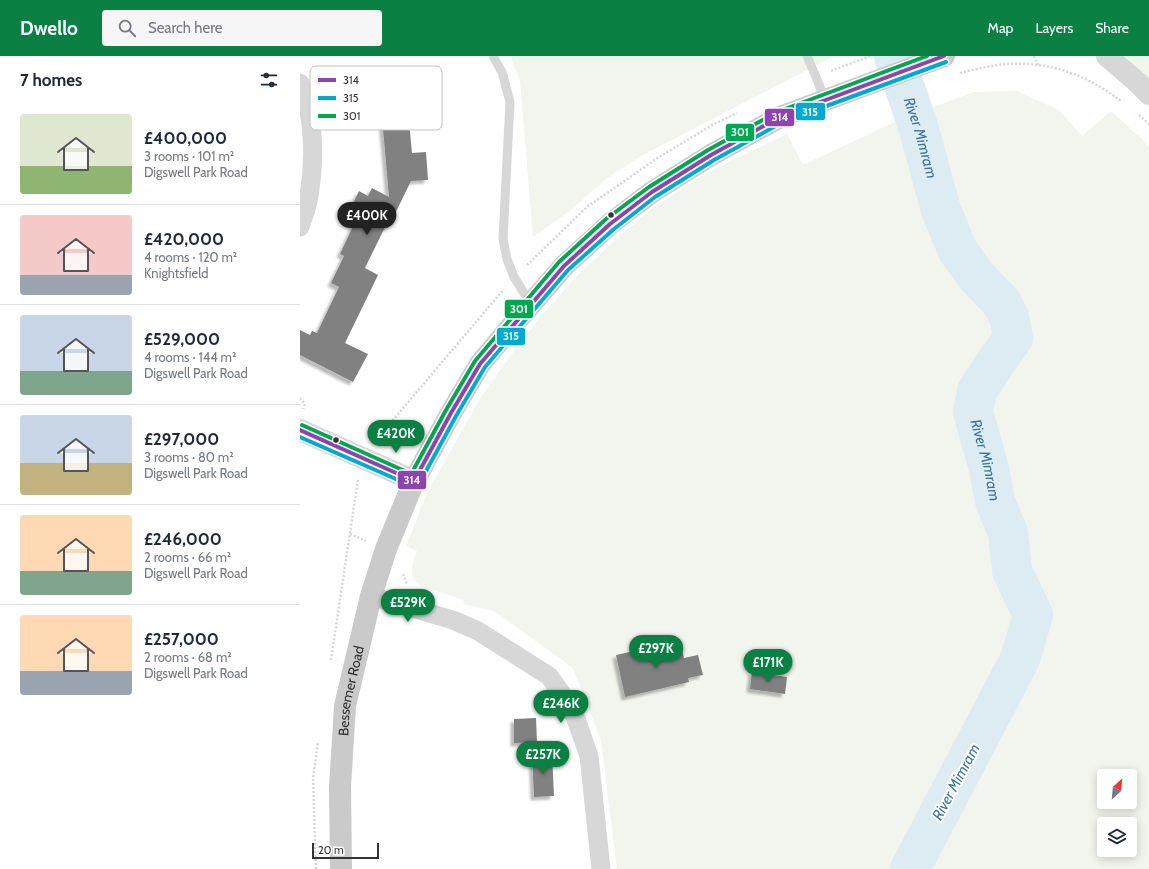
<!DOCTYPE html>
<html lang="en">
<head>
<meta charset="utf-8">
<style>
	:root { --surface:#fff; --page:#f6f6f7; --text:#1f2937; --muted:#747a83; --line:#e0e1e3; --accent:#0b8043 }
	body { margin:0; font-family:Cabin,sans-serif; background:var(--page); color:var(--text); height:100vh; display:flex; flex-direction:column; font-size:15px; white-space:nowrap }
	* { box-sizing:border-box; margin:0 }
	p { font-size:13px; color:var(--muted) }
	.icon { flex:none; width:22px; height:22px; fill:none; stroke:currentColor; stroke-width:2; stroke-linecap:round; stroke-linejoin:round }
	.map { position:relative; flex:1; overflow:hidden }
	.sheet { display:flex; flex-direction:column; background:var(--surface); width:300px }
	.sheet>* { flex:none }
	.needle { width:26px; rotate:26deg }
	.tools { position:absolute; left:797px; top:713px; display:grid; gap:8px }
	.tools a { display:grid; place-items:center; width:40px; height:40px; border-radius:4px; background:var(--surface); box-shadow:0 2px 10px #0003; font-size:20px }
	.scale { position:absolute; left:12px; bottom:10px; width:67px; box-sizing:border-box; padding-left:4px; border:2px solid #333; border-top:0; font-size:11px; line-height:14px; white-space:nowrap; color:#333; -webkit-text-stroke:3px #fff; paint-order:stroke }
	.price { position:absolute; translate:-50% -34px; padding:0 9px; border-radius:14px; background:var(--accent); color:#fff; font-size:13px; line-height:26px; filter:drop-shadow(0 1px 2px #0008) }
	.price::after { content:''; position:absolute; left:50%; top:24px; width:12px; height:9px; margin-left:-6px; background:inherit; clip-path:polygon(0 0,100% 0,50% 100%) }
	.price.on { background:#222; color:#fff }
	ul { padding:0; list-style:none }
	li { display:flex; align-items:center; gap:12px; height:100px; padding:0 20px }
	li+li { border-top:1px solid var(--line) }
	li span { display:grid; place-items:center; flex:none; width:112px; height:80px; border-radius:4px; color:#555 }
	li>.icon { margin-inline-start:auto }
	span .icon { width:48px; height:48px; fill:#fffc; stroke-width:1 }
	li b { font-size:17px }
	h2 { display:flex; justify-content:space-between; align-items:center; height:48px; padding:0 20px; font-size:17px }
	header { display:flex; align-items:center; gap:24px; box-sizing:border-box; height:56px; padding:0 20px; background:var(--accent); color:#fff }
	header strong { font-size:19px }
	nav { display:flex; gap:22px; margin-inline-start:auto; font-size:14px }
	.search { width:280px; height:36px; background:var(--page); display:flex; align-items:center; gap:10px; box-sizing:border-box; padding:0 14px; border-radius:4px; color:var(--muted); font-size:15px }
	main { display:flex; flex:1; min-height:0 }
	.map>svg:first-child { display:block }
	.green { fill:#f1f5ed; fill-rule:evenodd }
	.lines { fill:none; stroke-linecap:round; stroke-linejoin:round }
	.river { stroke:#ddebf3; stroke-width:40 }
	.building { fill:#818181; filter:url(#shadow) }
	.path { stroke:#d6d6d6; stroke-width:2.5; stroke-dasharray:2 2; stroke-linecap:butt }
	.service { stroke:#d7d7d7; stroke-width:9 }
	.minor { stroke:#d7d7d7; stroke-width:19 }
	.tertiary { stroke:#d7d7d7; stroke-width:22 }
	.primary { stroke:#cacaca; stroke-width:22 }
	.bus-1-casing { stroke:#fff; stroke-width:7 }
	.bus-2-casing { stroke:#fff; stroke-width:7 }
	.bus-3-casing { stroke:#fff; stroke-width:7 }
	.bus-1 { stroke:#8e44ad; stroke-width:4 }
	.bus-2 { stroke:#00a9ce; stroke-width:4 }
	.bus-3 { stroke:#00a651; stroke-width:4 }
	.bus-dot { fill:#333; stroke:#fff; stroke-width:1.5 }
	.labels { text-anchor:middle; stroke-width:4; stroke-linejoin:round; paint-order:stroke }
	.street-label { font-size:14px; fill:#333; stroke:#fff }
	.water-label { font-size:15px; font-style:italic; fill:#3f7597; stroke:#fff }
	.key { fill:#fff; stroke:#c2c2c2; stroke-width:1 }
	.key-label { font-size:11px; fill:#333 }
	.line-badge { stroke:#fff; stroke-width:1.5 }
	.badge-label { font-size:11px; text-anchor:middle; font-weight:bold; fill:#fff }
</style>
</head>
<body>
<header>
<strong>Dwello</strong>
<div class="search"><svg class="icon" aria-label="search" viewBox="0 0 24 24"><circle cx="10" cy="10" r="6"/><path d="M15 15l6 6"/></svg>Search here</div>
<nav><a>Map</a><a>Layers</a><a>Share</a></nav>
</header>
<main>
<section class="sheet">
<h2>7 homes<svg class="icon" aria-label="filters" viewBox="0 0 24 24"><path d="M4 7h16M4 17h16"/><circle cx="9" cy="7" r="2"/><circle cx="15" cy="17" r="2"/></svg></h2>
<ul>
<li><span style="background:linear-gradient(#dfe7d0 65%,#8fb573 0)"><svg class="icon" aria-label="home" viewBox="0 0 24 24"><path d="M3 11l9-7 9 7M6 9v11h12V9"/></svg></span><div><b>£400,000</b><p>3 rooms · 101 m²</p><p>Digswell Park Road</p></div></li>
<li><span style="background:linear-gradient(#f6c9c9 75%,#9aa5b1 0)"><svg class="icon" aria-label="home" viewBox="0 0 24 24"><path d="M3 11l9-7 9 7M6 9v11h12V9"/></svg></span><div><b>£420,000</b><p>4 rooms · 120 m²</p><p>Knightsfield</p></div></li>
<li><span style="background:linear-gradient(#c9d6e8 70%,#7fa58c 0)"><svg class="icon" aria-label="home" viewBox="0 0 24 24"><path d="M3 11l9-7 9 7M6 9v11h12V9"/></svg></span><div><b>£529,000</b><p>4 rooms · 144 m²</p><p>Digswell Park Road</p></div></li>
<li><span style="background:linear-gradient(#c9d6e8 60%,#c2b280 0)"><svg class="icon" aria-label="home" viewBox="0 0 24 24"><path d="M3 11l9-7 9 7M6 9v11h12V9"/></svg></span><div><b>£297,000</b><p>3 rooms · 80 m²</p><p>Digswell Park Road</p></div></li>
<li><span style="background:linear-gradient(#ffd9b3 70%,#7fa58c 0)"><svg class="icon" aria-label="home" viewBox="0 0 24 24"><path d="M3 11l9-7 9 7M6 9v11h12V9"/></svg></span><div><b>£246,000</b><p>2 rooms · 66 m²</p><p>Digswell Park Road</p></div></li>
<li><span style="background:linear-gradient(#ffd9b3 70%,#9aa5b1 0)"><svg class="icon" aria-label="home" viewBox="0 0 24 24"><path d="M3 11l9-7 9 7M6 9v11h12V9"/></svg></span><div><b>£257,000</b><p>2 rooms · 68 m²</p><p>Digswell Park Road</p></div></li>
</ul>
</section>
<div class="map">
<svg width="849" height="813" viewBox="0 0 849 813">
	<defs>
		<filter id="shadow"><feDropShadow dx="-3.5" dy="3.5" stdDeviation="1" flood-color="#0004"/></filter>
	</defs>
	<rect width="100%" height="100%" fill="#fff"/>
	<g class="green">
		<path d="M210,0h324l-193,100 -34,22 -36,32 -38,27 -13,-157z"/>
		<path d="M825,0h24v22z"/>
		<path d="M717,35l42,19 23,26 29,-25 35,32 3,5v721h-532l-16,-129 -28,-72 -79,-57 -31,-7 1,-4 -43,-14c-15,-8 -8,-24 -4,-35l-11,-5 22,-55 53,-94 30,-42 30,-39 34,-38 37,-35 42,-36 54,-35 79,-38 16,31 111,-52 14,-4 46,-17zM804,720h26v26h-26zM804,768h26v26h-26z"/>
	</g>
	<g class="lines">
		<path class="river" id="s1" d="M594,0l24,70 23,84 17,41 19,26 25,26 7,14 4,21 -19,27 -17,26 -4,21 16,57 6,32 13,32 4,38 21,44 -13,44 -110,210"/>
	</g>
	<g class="building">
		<path d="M104,13l8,84 14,-1 2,28 -17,1 -23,47 -3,-1 -20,41 13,7 -33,68 23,11 -15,28 -53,-27v-25l10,5 2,-4 5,2 22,-46 -8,-4 13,-27 -4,-2 17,-36 -9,-4 11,-23 9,5 4,-8 17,9 -11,-125z"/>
		<path d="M380,585l4,17 14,-3 5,20 -15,3 1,4 -64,15 -9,-42z"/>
		<path d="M452,616l35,5 -2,17 -35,-5z"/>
		<path d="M236,662l1,24 -23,1v-24z"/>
		<path d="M252,697l2,43 -20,1 -2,-43z"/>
	</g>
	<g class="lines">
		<g class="path">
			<path d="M734,0l4,9"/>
			<path d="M531,15l39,-15"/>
			<path d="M660,17c16,-4 32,-8 48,-9 6,-1 12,0 18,0 38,2 65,15 95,37"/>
			<path d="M839,59l10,9"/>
			<path d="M227,209l61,-59 25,-17 46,-32 55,-33 23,-11"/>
			<path d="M0,342l5,6 -2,5"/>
			<path d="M77,383l127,-150"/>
			<path d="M50,478l16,7"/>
			<path d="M103,518l4,10"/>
			<path d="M31,604l27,-181"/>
			<path d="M16,813l-3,-91 5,-36"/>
		</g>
		<g class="service">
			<path d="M193,0l9,16 8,30 -7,137 4,20 7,18 17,27"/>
			<path d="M507,0l9,21 9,23"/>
		</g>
		<g class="minor">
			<path d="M0,27c16,36 15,85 7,123 -2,7 -5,14 -7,21"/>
			<path d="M71,540l82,24 25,11 71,45 23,32 17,48 12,113"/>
		</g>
		<g class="tertiary">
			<path d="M807,0l30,26 12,12"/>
			<path d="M0,374l114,51"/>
		</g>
		<path class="primary" id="s2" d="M41,813l-1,-82 5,-81 26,-110 15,-47 28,-68 37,-68 29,-49 25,-30 59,-68 46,-42 42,-32 59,-37 69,-38 164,-61"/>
		<g class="bus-1-casing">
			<g id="bus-1">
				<path d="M0,374l114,51"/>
				<path d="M114,425l37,-68 29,-49 84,-98 46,-42 42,-32 59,-37 69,-38 164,-61"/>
			</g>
		</g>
		<g class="bus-2-casing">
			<g id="bus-2">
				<path d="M0,381l112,49"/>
				<path d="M119,428l37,-68 29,-49 83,-97 46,-41 41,-32 59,-37 69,-38 163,-60"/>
			</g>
		</g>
		<g class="bus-3-casing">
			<g id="bus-3">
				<path d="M2,369l114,51"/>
				<path d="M109,422l37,-68 29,-49 84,-99 47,-43 43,-32 59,-37 69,-38 150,-56"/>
			</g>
		</g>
		<use href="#bus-1" class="bus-1"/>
		<use href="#bus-2" class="bus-2"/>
		<use href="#bus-3" class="bus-3"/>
	</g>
	<g class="bus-dot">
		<circle cx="311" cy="159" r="3.5"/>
		<circle cx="36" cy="384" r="3.5"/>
	</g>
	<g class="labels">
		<g class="street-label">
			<text dy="5" stroke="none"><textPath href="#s2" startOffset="179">Bessemer Road</textPath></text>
		</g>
		<g class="water-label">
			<text dy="5" stroke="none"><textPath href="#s1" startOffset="86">River Mimram</textPath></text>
			<text dy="5" stroke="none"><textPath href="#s1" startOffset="446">River Mimram</textPath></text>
			<text transform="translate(656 726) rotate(-62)" y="5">River Mimram</text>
		</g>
	</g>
	<rect x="10" y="10" width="132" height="64" rx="6" class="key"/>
	<rect x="18" y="22" width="18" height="4" fill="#8e44ad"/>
	<rect x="18" y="40" width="18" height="4" fill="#00a9ce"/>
	<rect x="18" y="58" width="18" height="4" fill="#00a651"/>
	<g class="key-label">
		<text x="43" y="28">314</text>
		<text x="43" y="46">315</text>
		<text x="43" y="64">301</text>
	</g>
	<g class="line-badge">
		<rect x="495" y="46" width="31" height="19" rx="4" fill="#00a9ce"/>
		<rect x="464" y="52" width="31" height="19" rx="4" fill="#8e44ad"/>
		<rect x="425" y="67" width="30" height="19" rx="4" fill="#00a651"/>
		<rect x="204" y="243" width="30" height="20" rx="4" fill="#00a651"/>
		<rect x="196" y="271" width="30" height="19" rx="4" fill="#00a9ce"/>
		<rect x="97" y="414" width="30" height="20" rx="4" fill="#8e44ad"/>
	</g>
	<g class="badge-label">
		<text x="510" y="60">315</text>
		<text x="480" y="65">314</text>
		<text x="440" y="80">301</text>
		<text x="219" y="257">301</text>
		<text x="211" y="284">315</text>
		<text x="112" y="428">314</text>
	</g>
</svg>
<div class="tools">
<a><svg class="needle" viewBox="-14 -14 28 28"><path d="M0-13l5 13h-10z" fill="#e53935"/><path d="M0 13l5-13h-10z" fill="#747a83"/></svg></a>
<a><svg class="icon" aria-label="layers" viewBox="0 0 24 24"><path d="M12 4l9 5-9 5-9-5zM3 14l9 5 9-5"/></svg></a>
</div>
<div class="scale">20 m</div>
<b class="price on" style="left:67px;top:180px">£400K</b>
<b class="price" style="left:96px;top:398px">£420K</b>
<b class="price" style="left:108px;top:567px">£529K</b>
<b class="price" style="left:356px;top:613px">£297K</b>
<b class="price" style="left:468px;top:627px">£171K</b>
<b class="price" style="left:261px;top:668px">£246K</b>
<b class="price" style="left:243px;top:719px">£257K</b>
</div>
</main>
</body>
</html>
